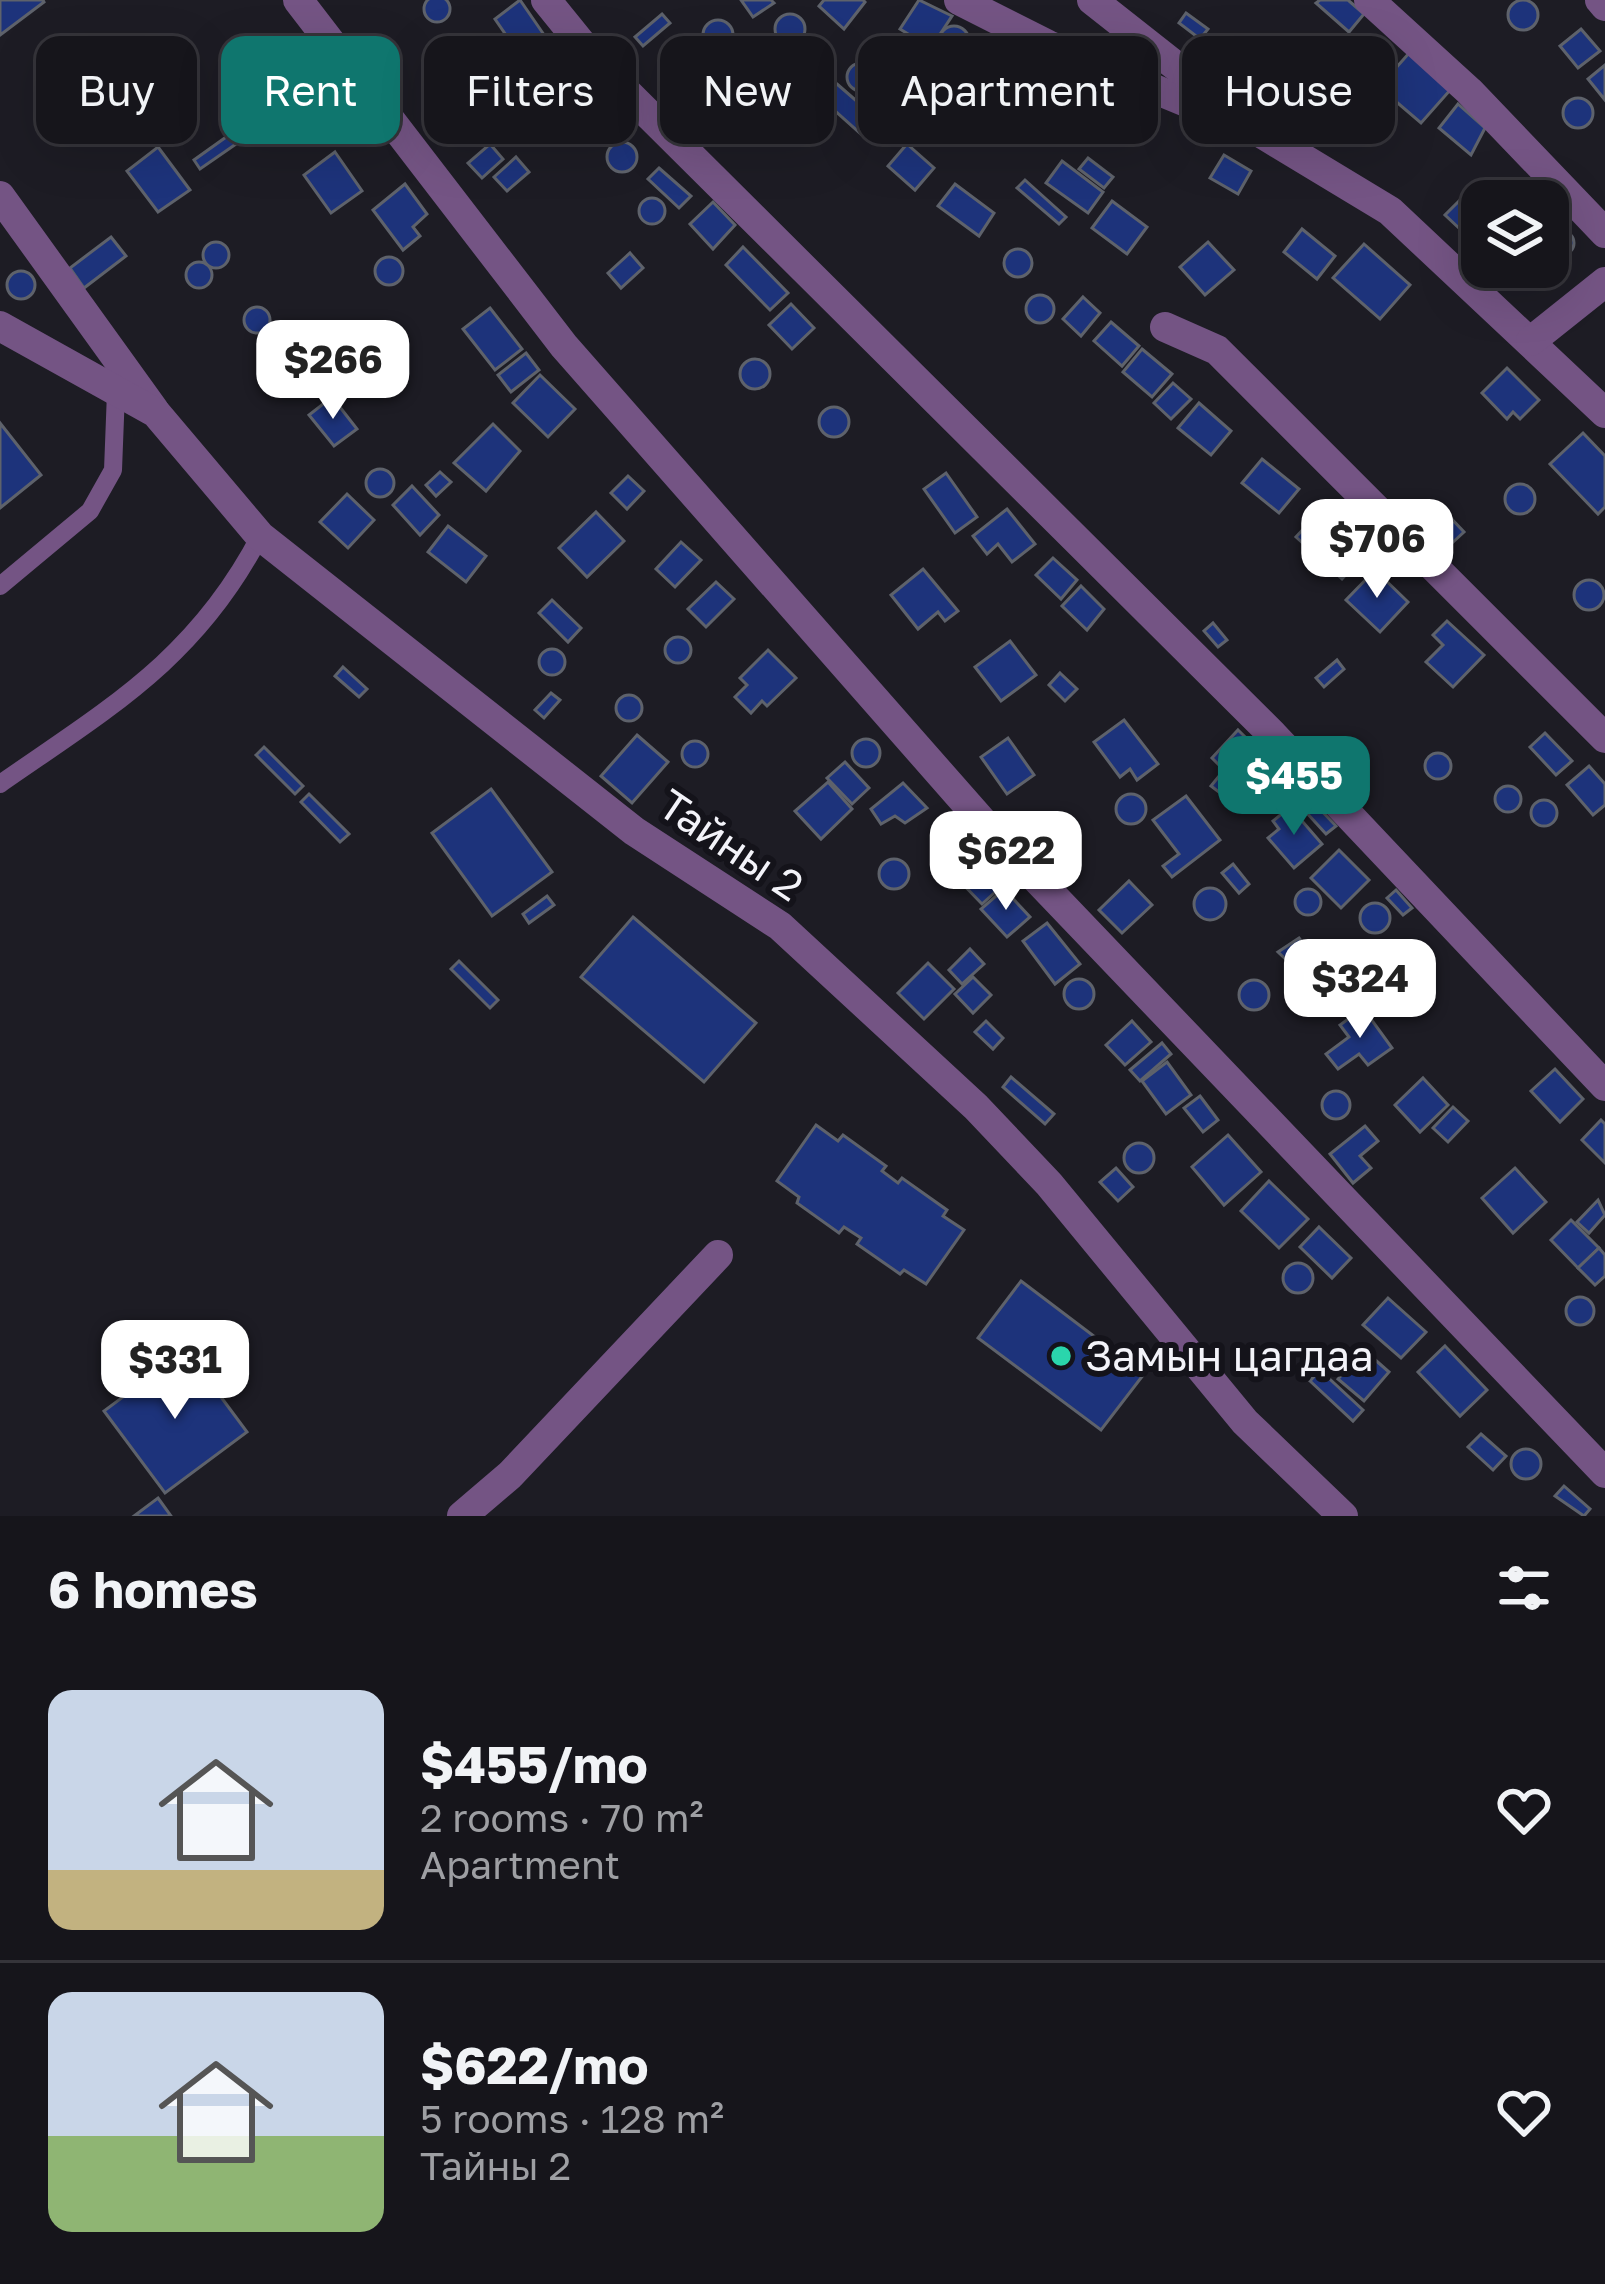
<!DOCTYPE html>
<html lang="en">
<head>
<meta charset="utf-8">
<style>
	:root { --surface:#16151b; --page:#232228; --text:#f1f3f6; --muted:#9e9fa3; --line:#35343a; --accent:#0f766e }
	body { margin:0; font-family:"Golos Text",sans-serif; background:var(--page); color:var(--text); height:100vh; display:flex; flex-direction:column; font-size:45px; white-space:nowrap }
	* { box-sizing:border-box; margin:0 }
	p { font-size:39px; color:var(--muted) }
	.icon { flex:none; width:66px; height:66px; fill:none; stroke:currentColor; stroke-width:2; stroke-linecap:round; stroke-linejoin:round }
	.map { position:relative; height:1516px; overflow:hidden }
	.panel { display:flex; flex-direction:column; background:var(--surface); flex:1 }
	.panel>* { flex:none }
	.top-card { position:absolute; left:36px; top:36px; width:1533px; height:108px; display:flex; gap:24px }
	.tools { position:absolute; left:1461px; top:180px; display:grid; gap:24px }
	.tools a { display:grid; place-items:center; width:108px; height:108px; border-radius:24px; background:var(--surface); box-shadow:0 12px 48px #0002,0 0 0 3px var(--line); font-size:60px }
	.price { position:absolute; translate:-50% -102px; padding:0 27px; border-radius:24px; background:#fff; color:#222; font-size:39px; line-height:78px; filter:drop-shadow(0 3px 6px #0008) }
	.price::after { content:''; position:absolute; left:50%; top:72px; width:36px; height:27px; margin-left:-18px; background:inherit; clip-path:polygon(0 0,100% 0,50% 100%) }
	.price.selected { background:var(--accent); color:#fff }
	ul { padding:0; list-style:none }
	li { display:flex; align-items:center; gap:36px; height:300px; padding:0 48px }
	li+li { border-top:3px solid var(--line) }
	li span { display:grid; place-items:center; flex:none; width:336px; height:240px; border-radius:24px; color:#555 }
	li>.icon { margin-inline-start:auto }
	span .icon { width:144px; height:144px; fill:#fffc; stroke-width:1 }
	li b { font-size:51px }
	h2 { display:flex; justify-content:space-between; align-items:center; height:144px; padding:0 48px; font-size:51px }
	.tag { padding:0 42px; border-radius:24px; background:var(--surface); box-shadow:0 12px 48px #0002,0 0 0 3px var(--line); font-size:42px; line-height:108px }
	.tag.selected { background:var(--accent); color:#fff }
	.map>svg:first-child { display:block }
	.building { fill:#1d337b; stroke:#5e626b; stroke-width:3 }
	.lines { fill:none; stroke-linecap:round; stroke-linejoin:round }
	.service { stroke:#745484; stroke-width:18 }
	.minor { stroke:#745484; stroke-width:30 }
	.poi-dot { fill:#2ad5ac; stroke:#14131a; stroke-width:4.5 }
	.labels { text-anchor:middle; stroke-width:12; stroke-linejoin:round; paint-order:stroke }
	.street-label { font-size:42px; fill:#f3f3f9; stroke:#14131a }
	.poi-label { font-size:42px; fill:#f3f3f9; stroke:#14131a; text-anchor:start }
</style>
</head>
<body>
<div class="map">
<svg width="1605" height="1516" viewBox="0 0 1605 1516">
	<rect width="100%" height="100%" fill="#1d1c24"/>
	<g class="building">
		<circle cx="437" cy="9" r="13"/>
		<path d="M0,0h43l1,2 -44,33z"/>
		<path d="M520,0l29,42 -26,18 -28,-41z"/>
		<path d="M741,0h30l3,3 -21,14z"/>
		<path d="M824,0h39l2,2 -21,27 -25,-23z"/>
		<path d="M919,0l33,16 -21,32 -31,-19z"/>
		<path d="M1320,0h28l16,14 -15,18 -33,-29z"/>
		<circle cx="1523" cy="15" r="15"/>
		<path d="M1186,13l22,16 -8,10 -21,-16z"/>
		<path d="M662,14l8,9 -27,23 -8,-9z"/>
		<circle cx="790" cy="29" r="15"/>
		<circle cx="718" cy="35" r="15"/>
		<circle cx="954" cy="41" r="15"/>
		<path d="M1581,29l19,22 -22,17 -18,-22z"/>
		<path d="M985,37l34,20 -15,24 -34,-20z"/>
		<path d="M875,47l15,11 -11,14 -15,-11z"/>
		<circle cx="1368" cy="62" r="15"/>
		<path d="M1410,52l42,36 -31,35 -42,-36z"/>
		<path d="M295,54l23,31 -26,21 -24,-32z"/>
		<path d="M89,59l27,37 -25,19 -26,-38z"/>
		<circle cx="756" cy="77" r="15"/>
		<circle cx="861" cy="77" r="14"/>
		<path d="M1605,65v35l-17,-21z"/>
		<path d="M1063,78l36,16 -14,30 -36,-15z"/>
		<path d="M837,84l38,33 -14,17 -38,-34z"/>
		<path d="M1286,91l22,16 -7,10 -22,-16z"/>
		<circle cx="1578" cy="113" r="15"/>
		<path d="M1458,104l27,24 -14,27 -32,-27z"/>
		<circle cx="994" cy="119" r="14"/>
		<path d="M243,125l6,10 -49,34 -6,-9z"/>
		<circle cx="622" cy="157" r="15"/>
		<path d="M490,144l13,15 -21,19 -14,-15z"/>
		<path d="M907,144l27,24 -19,22 -27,-24z"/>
		<path d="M158,147l32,43 -32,22 -31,-41z"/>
		<path d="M335,152l27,39 -31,22 -27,-38z"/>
		<path d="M1224,155l27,16 -13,23 -28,-16z"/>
		<path d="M516,157l13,15 -22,19 -13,-14z"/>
		<path d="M1088,158l25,19 -9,11 -25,-19z"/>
		<path d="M1062,161l41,31 -15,21 -42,-30z"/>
		<path d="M659,168l32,28 -12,12 -31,-29z"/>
		<path d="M1025,180l41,37 -7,7 -42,-36z"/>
		<path d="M405,184l22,30 -14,13 7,9 -17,14 -30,-40z"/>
		<path d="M955,184l39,29 -15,23 -41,-30z"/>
		<path d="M1470,190l12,11v37l-6,6 -31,-29z"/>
		<circle cx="652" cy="211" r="13"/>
		<path d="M1112,201l35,26 -20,27 -35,-26z"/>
		<path d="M713,202l22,23 -22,24 -23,-25z"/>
		<path d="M1302,229l33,27 -18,23 -33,-27z"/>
		<circle cx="1562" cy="243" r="12"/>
		<path d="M111,237l15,19 -42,32 -14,-20z"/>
		<path d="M1208,242l26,28 -29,25 -25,-28z"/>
		<circle cx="216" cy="255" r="13"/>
		<path d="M1364,244l46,41 -30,34 -47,-41z"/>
		<path d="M743,247l45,46 -18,17 -44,-45z"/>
		<circle cx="1018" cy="263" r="14"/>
		<path d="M630,253l13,15 -22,20 -13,-15z"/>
		<circle cx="389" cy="271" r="14"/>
		<circle cx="199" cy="275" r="13"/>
		<circle cx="21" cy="285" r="14"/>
		<circle cx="1040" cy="309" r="14"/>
		<path d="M1083,297l17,16 -19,23 -18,-17z"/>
		<path d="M791,304l23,24 -22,21 -23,-24z"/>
		<circle cx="257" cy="320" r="13"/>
		<path d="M490,308l32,41 -27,21 -32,-41z"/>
		<path d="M1111,322l28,24 -17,20 -28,-25z"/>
		<path d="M302,339l28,39 -23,18 -29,-40z"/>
		<path d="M1142,349l30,25 -20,23 -29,-25z"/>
		<path d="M526,353l13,17 -28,22 -13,-17z"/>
		<circle cx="755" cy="374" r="15"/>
		<path d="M1507,368l32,32 -19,19 -7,-7 -6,7 -25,-26z"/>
		<path d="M540,375l35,34 -27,28 -35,-34z"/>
		<path d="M1173,383l18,16 -20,20 -17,-16z"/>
		<path d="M332,397l25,32 -23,17 -25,-31z"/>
		<path d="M1199,403l32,28 -20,24 -33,-27z"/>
		<circle cx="834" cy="422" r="15"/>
		<path d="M0,423l41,52 -41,33z"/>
		<path d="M493,424l27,27 -34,40 -32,-28z"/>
		<path d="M1583,433l22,23v51l-7,7 -48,-50z"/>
		<path d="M1262,459l37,30 -20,24 -37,-30z"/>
		<circle cx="380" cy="483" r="14"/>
		<path d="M440,472l11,10 -15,14 -10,-11z"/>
		<path d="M946,473l31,44 -22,16 -31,-44z"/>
		<path d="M628,476l16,15 -17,18 -16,-16z"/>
		<circle cx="1520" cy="499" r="15"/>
		<path d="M412,486l27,29 -19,20 -27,-30z"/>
		<path d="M347,494l27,26 -26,28 -28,-26z"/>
		<path d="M1007,509l28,35 -23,18 -14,-18 -11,10 -14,-18z"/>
		<path d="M596,512l28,29 -37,36 -28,-29z"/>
		<path d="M1319,512l46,42 -23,25 -46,-42z"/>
		<path d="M1447,514l17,18 -25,23 -16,-17z"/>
		<path d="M448,526l38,30 -20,26 -38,-30z"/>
		<path d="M681,542l20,18 -26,27 -19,-18z"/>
		<path d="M1053,558l24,22 -16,19 -25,-24z"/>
		<path d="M923,569l35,42 -13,10 -7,-9 -20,17 -27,-34z"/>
		<path d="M1375,570l33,32 -28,30 -34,-32z"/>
		<circle cx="1589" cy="595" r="15"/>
		<path d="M716,582l18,17 -28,28 -18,-18z"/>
		<path d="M1081,586l23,23 -17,21 -25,-24z"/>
		<path d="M552,600l29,28 -13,14 -29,-29z"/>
		<path d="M1447,621l37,34 -31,32 -27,-25 17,-17 -10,-10z"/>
		<path d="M1213,623l14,17 -9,7 -14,-16z"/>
		<circle cx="678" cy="650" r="13"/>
		<path d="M1010,641l26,34 -35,26 -26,-34z"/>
		<circle cx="552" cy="662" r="13"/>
		<path d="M768,650l28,28 -29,28 -5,-5 -11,12 -16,-16 12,-12 -7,-7z"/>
		<path d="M1337,660l7,9 -20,18 -8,-9z"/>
		<path d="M343,667l24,22 -8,8 -24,-21z"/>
		<path d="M1060,673l17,16 -12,12 -16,-16z"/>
		<path d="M551,693l9,7 -16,18 -9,-8z"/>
		<circle cx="629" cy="708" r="13"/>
		<path d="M1124,720l34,44 -21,16 -7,-11 -10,8 -26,-35z"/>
		<path d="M1238,730l33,32 -27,28 -32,-32z"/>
		<path d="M1545,733l27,28 -16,14 -26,-28z"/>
		<path d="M637,735l31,27 -36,41 -31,-27z"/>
		<path d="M1008,738l26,37 -27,19 -26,-37z"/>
		<circle cx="866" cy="753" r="14"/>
		<circle cx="695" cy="754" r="13"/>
		<path d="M264,747l39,39 -8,8 -39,-39z"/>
		<circle cx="1438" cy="766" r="13"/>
		<path d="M1276,761l14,15 -25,24 -14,-15z"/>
		<path d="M845,762l24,26 -17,16 -25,-26z"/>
		<path d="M1589,766l16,18v21l-12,10 -26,-30z"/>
		<path d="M1224,770l20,20 -12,12 -21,-16z"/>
		<path d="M828,782l24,27 -31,30 -26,-28z"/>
		<path d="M903,783l24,25 -22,15 -10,-7 -14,8 -10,-15z"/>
		<circle cx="1508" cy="799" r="13"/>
		<path d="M491,789l61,83 -60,44 -60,-83z"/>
		<path d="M309,794l40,40 -9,8 -39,-40z"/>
		<circle cx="1131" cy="809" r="15"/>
		<path d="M1186,796l34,44 -48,37 -9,-11 16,-12 -26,-34z"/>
		<circle cx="1544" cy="813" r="13"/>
		<path d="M1315,804l21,22 -10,8 -20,-22z"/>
		<path d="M1290,807l32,37 -28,24 -26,-30 11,-9 -6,-8z"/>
		<path d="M1339,850l30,30 -28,28 -30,-30z"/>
		<path d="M978,854l27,29 -23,21 -27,-28z"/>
		<circle cx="894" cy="874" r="15"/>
		<path d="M1233,864l16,20 -10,9 -17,-20z"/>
		<path d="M1129,881l23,24 -30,28 -23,-23z"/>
		<circle cx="1210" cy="904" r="16"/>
		<path d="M1004,889l26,28 -23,20 -26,-28z"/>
		<circle cx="1308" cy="902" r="13"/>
		<path d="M1396,890l16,18 -9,7 -16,-17z"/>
		<path d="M547,896l7,9 -25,18 -6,-9z"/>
		<circle cx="1375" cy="918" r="15"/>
		<path d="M633,917l123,106 -52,59 -123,-105z"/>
		<path d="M1047,923l33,41 -25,20 -32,-43z"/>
		<path d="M1299,938l13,18 -17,12 -17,-16z"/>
		<path d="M970,949l14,15 -22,20 -13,-14z"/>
		<path d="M1316,951l18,22 -23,20 -19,-25z"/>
		<circle cx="1414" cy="968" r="15"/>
		<path d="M459,961l39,39 -8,8 -39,-39z"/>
		<path d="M928,963l26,26 -30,30 -26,-26z"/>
		<path d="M973,977l18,18 -18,18 -18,-19z"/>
		<circle cx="1079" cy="994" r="15"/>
		<circle cx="1254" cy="995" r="15"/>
		<path d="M1363,1008l29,40 -24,17 -9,-11 -21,15 -12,-15 23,-17 -9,-12z"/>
		<path d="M986,1021l17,17 -10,11 -18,-17z"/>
		<path d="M1132,1021l19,21 -26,23 -19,-20z"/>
		<path d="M1162,1043l9,11 -31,27 -10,-11z"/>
		<path d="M1167,1062l24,33 -25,19 -24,-33z"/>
		<path d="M1555,1069l28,30 -23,23 -29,-31z"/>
		<path d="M1011,1077l43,37 -9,10 -42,-37z"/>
		<path d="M1423,1078l25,27 -28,27 -25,-27z"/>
		<circle cx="1336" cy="1105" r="14"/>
		<path d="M1200,1096l18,24 -15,12 -19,-24z"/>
		<path d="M1453,1107l15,14 -20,21 -15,-14z"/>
		<path d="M1601,1120l4,4v39l-23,-23z"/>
		<path d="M816,1125l22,16 5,-6 43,31 -4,5 16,12 4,-5 45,32 -4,6 21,14 -38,54 -22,-14 -4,4 -43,-30 4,-6 -17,-11 -5,6 -42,-30 2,-6 -22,-16z"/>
		<path d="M1365,1126l13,15 -18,15 11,12 -18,15 -23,-29z"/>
		<path d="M1228,1135l33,37 -37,33 -32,-38z"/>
		<circle cx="1139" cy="1158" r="15"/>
		<path d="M1116,1168l17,19 -15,14 -18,-19z"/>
		<path d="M1515,1168l31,34 -33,31 -31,-35z"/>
		<path d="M1269,1181l39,38 -29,29 -38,-37z"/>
		<path d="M1598,1200l7,15 -16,18 -12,-11z"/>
		<path d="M1571,1220l28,28 -21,20 -27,-28z"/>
		<path d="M1319,1227l32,31 -19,20 -32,-31z"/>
		<path d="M1599,1248l6,7v21l-10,9 -17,-17z"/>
		<circle cx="1298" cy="1278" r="15"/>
		<path d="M1021,1281l123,93 -43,56 -123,-92z"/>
		<circle cx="1580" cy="1311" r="14"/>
		<path d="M1388,1298l38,34 -25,26 -38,-33z"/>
		<path d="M1445,1346l42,44 -27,26 -42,-44z"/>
		<path d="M186,1350l61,82 -82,61 -61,-82z"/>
		<path d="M1364,1350l25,22 -25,29 -26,-22z"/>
		<path d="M1320,1370l43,40 -10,11 -43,-40z"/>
		<path d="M1481,1434l25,22 -13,14 -25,-23z"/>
		<circle cx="1526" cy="1464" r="15"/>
		<path d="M1564,1486l26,23 -6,7 -29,-20z"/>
		<path d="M158,1498l13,18h-37z"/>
	</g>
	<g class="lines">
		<g class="service">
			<path d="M0,586l90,-75 23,-41 3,-78"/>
			<path d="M0,784c109,-76 196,-125 260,-248"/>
		</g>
		<g class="minor">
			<path d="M298,0l266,346 423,481 618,646"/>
			<path d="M546,0l51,63 676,672 332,351"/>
			<path d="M959,0l89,45 213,88 129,78 215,202"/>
			<path d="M1092,0l146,115"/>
			<path d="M1369,0l100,91 136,142"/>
			<path d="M1600,0l5,6"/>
			<path d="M0,196l154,214"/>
			<path d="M0,326l156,87 104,123 374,295 146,95 196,181 73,77 196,238 98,94"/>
			<path d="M1165,327l52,23 388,388"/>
			<path d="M1531,341l74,-59"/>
			<path d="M462,1516l48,-41 208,-220"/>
		</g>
	</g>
	<circle class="poi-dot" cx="1061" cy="1356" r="12"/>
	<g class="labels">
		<g class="street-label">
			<text transform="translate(731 845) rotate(34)" y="15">Тайны 2</text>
		</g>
		<g class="poi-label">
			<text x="1085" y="1371">Замын цагдаа</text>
		</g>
	</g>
</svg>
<div class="tools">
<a><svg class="icon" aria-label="layers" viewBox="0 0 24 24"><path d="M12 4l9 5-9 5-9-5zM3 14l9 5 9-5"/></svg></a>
</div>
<b class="price" style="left:333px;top:422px">$266</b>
<b class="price" style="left:1377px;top:601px">$706</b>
<b class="price selected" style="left:1294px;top:838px">$455</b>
<b class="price" style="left:1006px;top:913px">$622</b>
<b class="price" style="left:1360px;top:1041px">$324</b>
<b class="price" style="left:175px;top:1422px">$331</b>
<div class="top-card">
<a class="tag">Buy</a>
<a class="tag selected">Rent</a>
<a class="tag">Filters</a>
<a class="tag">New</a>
<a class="tag">Apartment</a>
<a class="tag">House</a>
</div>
</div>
<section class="panel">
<h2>6 homes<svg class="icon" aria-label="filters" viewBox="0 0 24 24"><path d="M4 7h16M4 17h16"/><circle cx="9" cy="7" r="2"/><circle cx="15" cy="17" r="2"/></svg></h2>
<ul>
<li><span style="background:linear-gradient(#c9d6e8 75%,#c2b280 0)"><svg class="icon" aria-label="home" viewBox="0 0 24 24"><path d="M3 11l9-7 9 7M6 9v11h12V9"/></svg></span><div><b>$455/mo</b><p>2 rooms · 70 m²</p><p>Apartment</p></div><svg class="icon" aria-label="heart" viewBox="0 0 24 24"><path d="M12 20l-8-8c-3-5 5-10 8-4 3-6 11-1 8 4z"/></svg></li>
<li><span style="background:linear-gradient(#c9d6e8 60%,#8fb573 0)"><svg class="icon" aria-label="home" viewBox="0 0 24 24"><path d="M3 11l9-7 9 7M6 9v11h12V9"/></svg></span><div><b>$622/mo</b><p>5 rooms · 128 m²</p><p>Тайны 2</p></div><svg class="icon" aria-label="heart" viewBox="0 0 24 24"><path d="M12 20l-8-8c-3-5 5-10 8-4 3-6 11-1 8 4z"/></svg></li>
</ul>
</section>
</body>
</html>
